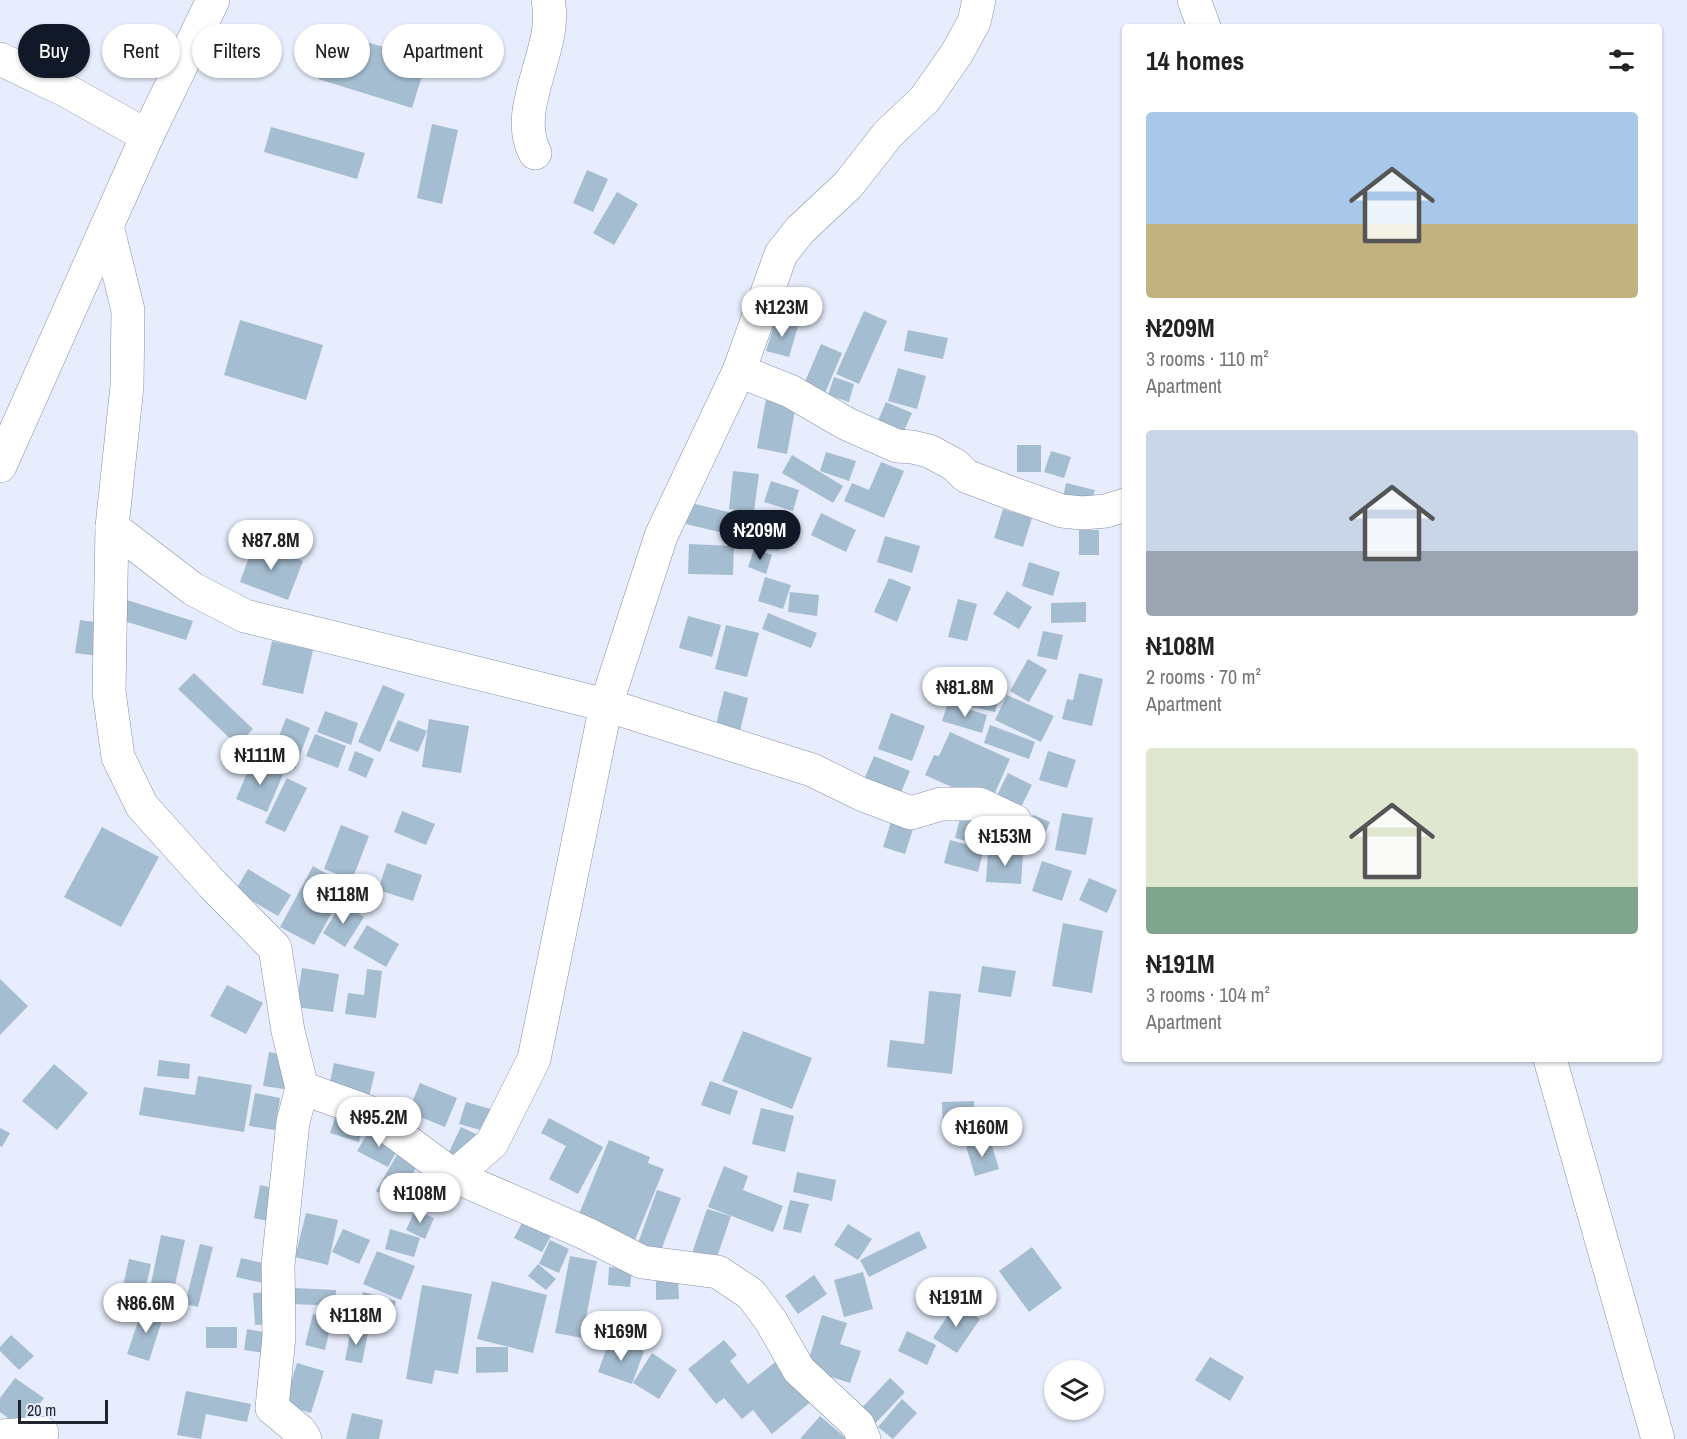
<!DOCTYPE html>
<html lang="en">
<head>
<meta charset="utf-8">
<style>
	:root { --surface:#fff; --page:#f6f6f6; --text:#222; --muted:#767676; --accent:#111827 }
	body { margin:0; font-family:"Archivo Narrow",sans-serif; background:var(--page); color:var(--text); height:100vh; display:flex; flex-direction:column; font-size:22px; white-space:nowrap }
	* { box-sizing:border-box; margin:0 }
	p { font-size:20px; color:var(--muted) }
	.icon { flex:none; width:33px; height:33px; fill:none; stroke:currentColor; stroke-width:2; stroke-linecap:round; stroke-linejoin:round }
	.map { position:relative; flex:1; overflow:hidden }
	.drawer { position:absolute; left:1122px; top:24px; width:540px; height:1038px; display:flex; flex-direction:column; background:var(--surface); border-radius:6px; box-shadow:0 2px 4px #0004 }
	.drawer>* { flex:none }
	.hud { position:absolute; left:18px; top:24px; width:570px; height:54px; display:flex; gap:12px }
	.tools { position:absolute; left:1044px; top:1360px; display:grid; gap:12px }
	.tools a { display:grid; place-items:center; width:60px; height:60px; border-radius:50%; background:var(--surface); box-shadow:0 2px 4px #0004; font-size:30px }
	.scale { position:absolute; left:18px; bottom:15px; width:90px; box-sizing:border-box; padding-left:6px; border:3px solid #22252f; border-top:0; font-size:16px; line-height:21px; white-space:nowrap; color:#22252f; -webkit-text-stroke:4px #e7edfd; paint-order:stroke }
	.price { position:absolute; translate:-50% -51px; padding:0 14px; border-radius:21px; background:#fff; color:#222; font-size:20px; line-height:39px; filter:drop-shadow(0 2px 3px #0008) }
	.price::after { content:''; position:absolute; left:50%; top:36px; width:18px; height:14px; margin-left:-9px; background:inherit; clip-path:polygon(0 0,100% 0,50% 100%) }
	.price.active { background:var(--accent); color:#fff }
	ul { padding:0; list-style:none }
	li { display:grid; align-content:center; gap:12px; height:318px; padding:0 24px }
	li span { display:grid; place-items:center; height:186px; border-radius:6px; color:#555 }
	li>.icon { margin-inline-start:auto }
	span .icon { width:108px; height:108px; fill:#fffc; stroke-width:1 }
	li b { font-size:26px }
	h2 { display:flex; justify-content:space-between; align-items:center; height:72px; padding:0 24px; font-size:26px }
	.pill { padding:0 21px; border-radius:27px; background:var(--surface); box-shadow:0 2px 4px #0004; font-size:21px; line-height:54px }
	.pill.active { background:var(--accent); color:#fff }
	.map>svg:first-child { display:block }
	.building { fill:#a5bdd0 }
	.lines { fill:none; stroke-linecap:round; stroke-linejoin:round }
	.minor-casing { stroke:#8890a9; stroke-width:34 }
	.minor { stroke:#fff; stroke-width:33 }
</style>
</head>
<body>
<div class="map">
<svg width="1687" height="1439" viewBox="0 0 1687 1439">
	<rect width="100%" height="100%" fill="#e7edfd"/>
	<g class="building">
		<path d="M333,32l94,28 -15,48 -94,-29z"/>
		<path d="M432,124l26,6 -16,74 -25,-6z"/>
		<path d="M271,127l94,26 -8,26 -93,-27z"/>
		<path d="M587,170l21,9 -15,33 -20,-9z"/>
		<path d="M617,192l21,12 -24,41 -21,-12z"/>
		<path d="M864,311l23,10 -28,63 -23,-10z"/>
		<path d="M776,319l22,7 -9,31 -23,-6z"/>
		<path d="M240,320l83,25 -17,55 -82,-25z"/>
		<path d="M908,330l40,8 -5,21 -39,-8z"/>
		<path d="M821,344l21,9 -20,47 -21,-9z"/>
		<path d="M898,368l28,8 -9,33 -29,-8z"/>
		<path d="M834,377l20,7 -5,18 -21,-7z"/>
		<path d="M766,399l30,6 -9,49 -30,-6z"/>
		<path d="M886,402l26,11 -13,29 -26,-10z"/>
		<rect x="1017" y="445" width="24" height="27"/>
		<path d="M1051,451l20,6 -7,21 -20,-6z"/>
		<path d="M826,452l30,9 -7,20 -29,-10z"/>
		<path d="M792,455l51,31 -10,17 -51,-30z"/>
		<path d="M881,462l23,9 -20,47 -40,-17 8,-18 17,7z"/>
		<path d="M733,471l26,3 -5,38 -25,-3z"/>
		<path d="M771,481l28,9 -6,21 -29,-9z"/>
		<path d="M1066,483l29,7 -5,18 -28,-6z"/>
		<path d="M691,503l54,13 -5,21 -54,-13z"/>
		<path d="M1003,509l29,9 -9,29 -29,-9z"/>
		<path d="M821,513l35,17 -10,22 -35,-17z"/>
		<path d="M761,519l21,2 -3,30 -21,-2z"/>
		<rect x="1079" y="530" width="20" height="25"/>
		<path d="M885,536l35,10 -8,27 -35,-11z"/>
		<path d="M254,543l49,18 -15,39 -48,-18z"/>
		<path d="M689,544l45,2 -1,29 -45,-1z"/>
		<path d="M754,549l18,6 -6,19 -18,-7z"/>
		<path d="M1029,562l31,10 -7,24 -31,-10z"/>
		<path d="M765,577l26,8 -8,24 -25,-8z"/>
		<path d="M889,578l22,9 -14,35 -23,-10z"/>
		<path d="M1007,591l25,16 -13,22 -26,-15z"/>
		<path d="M790,592l29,3 -2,21 -29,-4z"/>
		<path d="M958,599l19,5 -10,37 -19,-4z"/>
		<path d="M127,600l66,21 -7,19 -65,-20z"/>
		<path d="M1086,602v20l-35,1v-20z"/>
		<path d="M768,613l49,20 -6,15 -49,-19z"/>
		<path d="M688,616l33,9 -9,32 -33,-9z"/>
		<path d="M80,620l22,3 -4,33 -23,-3z"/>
		<path d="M726,625l33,8 -12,44 -32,-8z"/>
		<path d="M1043,631l20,4 -6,25 -20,-4z"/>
		<path d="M272,641l41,9 -10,44 -41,-9z"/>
		<path d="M1028,659l19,11 -18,32 -19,-11z"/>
		<path d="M969,667l36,9 -10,36 -35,-8z"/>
		<path d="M194,673l59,56 -16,16 -59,-56z"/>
		<path d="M1079,673l24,6 -11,47 -30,-7 5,-20 6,1z"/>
		<path d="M383,685l22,9 -25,58 -22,-10z"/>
		<path d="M724,691l24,7 -8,33 -24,-6z"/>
		<path d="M1007,695l47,21 -13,26 -46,-22z"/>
		<path d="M948,703l39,12 -5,18 -40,-12z"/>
		<path d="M325,711l33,12 -7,22 -34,-13z"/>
		<path d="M891,713l34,13 -13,35 -34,-12z"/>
		<path d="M286,718l24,10 -15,41 -25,-10z"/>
		<path d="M429,719l40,7 -8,47 -39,-6z"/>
		<path d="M398,720l29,11 -9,21 -29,-11z"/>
		<path d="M990,725l45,17 -6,17 -45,-16z"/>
		<path d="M950,732l60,27 -20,45 -65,-29 9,-20 5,1z"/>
		<path d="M315,734l31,12 -8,22 -32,-12z"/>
		<path d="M355,751l19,8 -8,19 -18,-8z"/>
		<path d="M1048,751l28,9 -9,28 -28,-8z"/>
		<path d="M874,756l36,15 -14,33 -36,-15z"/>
		<path d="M253,759l31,13 -17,40 -31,-13z"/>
		<path d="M1008,773l24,12 -12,24 -24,-12z"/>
		<path d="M287,778l20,10 -22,44 -20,-9z"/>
		<path d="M963,807l22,5 -7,32 -23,-6z"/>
		<path d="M402,811l33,13 -9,21 -32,-13z"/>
		<path d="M1062,813l31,5 -7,37 -31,-5z"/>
		<path d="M1033,815l17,7 -13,30 -18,-7z"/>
		<path d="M891,822l22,7 -8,25 -22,-7z"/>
		<path d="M341,825l28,11 -17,44 -28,-11z"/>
		<path d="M102,827l57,30 -38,70 -57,-30z"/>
		<path d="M950,840l34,9 -6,23 -34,-9z"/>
		<path d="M988,851l35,2 -2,31 -35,-2z"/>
		<path d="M1042,861l30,10 -10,30 -30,-10z"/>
		<path d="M387,863l35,12 -9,26 -35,-11z"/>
		<path d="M313,866l34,19 -33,60 -34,-18z"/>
		<path d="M248,869l43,26 -13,21 -43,-25z"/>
		<path d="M1089,878l28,12 -10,23 -28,-13z"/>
		<path d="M342,903l22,14 -19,30 -22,-14z"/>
		<path d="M1063,923l40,8 -11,62 -40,-7z"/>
		<path d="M367,925l32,19 -13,23 -33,-19z"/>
		<path d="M982,966l34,5 -5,26 -33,-5z"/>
		<path d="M302,968l37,6 -6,38 -37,-5z"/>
		<path d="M367,969l15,2 -6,47 -31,-4 3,-21 16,2z"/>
		<path d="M0,979l28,27 -28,29z"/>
		<path d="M227,985l36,18 -17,31 -36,-18z"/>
		<path d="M929,991l32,3 -9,80 -65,-7 3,-27 34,4z"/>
		<path d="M743,1031l69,27 -20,51 -70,-28z"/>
		<path d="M269,1052l20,4 -5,33 -21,-3z"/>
		<path d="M159,1060l31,4 -1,15 -32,-3z"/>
		<path d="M334,1063l41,9 -7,29 -40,-10z"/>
		<path d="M54,1064l34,29 -31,37 -35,-29z"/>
		<path d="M198,1076l54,9 -8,47 -105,-17 5,-28 51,8z"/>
		<path d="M710,1081l28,10 -8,24 -29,-10z"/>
		<path d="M420,1083l37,15 -12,29 -37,-15z"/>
		<path d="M255,1093l25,5 -5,32 -26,-4z"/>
		<path d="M974,1101l1,29 -32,1 -1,-29z"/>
		<path d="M466,1102l35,10 -6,22 -36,-10z"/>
		<path d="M761,1108l33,8 -9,36 -33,-8z"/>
		<path d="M337,1112l28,8 -6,22 -29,-9z"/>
		<path d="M549,1118l54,29 -25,47 -29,-15 17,-33 -25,-13z"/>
		<path d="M461,1127l19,9 -12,27 -20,-9z"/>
		<path d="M0,1128l10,5 -8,14 -2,-1z"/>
		<path d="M370,1129l30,16 -12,22 -31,-16z"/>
		<path d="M990,1139l9,30 -24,7 -9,-30z"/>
		<path d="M609,1140l41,17 -2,6 16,6 -32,78 -57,-23z"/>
		<path d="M401,1148l20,11 -25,44 -20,-12z"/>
		<path d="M724,1166l24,10 -5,14 40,16 -10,26 -65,-25z"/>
		<path d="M797,1172l39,8 -4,21 -39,-9z"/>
		<path d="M260,1185l23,5 -6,33 -23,-5z"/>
		<path d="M657,1190l24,8 -23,60 -22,-9z"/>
		<path d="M790,1200l19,4 -8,29 -18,-4z"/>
		<path d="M707,1209l24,7 -17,50 -24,-7z"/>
		<path d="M415,1210l19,8 -9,21 -19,-9z"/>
		<path d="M306,1213l32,7 -10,45 -33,-8z"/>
		<path d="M524,1219l28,15 -10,18 -28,-14z"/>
		<path d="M848,1224l24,15 -14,21 -24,-15z"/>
		<path d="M343,1229l27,11 -11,24 -27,-12z"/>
		<path d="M390,1229l30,9 -6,19 -29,-8z"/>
		<path d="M919,1231l8,17 -58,29 -9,-17z"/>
		<path d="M161,1235l24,5 -15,67 -23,-4z"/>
		<path d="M550,1240l19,9 -10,24 -20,-9z"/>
		<path d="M200,1244l13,3 -15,60 -13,-3z"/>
		<path d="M1032,1247l30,41 -33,24 -30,-41z"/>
		<path d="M377,1251l38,15 -14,34 -38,-16z"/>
		<path d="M570,1256l27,5 -15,77 -27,-5z"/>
		<path d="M241,1258l31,7 -4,19 -32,-7z"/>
		<path d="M129,1259l22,5 -8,36 -22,-5z"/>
		<path d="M538,1264l18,15 -10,11 -18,-14z"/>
		<path d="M609,1267l23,2 -2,18 -22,-2z"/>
		<path d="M863,1272l10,37 -29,8 -10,-37z"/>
		<path d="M814,1275l13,19 -29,20 -13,-18z"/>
		<path d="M656,1277h22l1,22 -23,1z"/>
		<path d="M492,1281l55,14 -14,58 -56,-14z"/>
		<path d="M422,1285l50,9 -14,80 -23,-4 -3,14 -26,-5z"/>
		<path d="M294,1288l42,2 -1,16 -42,-2z"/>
		<path d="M270,1292l2,32 -17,1 -2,-32z"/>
		<path d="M363,1292l33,9 -7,28 -34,-10z"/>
		<path d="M956,1303l24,16 -23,34 -24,-15z"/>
		<path d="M143,1307l21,7 -15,47 -22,-7z"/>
		<path d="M313,1314l19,5 -7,31 -20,-5z"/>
		<path d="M822,1315l25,8 -7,21 21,7 -11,32 -44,-14z"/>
		<rect x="206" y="1327" width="31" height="21"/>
		<path d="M247,1329l27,5 -3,20 -27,-4z"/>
		<path d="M351,1330l17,3 -6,30 -17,-3z"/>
		<path d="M907,1331l29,14 -9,20 -29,-14z"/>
		<path d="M11,1335l23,21 -15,14 -19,-19v-4z"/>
		<path d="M610,1339l34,12 -12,33 -34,-12z"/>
		<path d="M724,1340l13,15 -7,6 18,23 31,-25 34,41 -41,34 -19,-24 -11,9 -18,-21 -8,6 -28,-35z"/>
		<path d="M476,1347h32v25l-32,1z"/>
		<path d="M652,1353l25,17 -18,29 -26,-16z"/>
		<path d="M1210,1357l34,20 -14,24 -35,-21z"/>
		<path d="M297,1363l27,8 -13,42 -27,-8z"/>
		<path d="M15,1378l29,20 -22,30 -22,-16v-14z"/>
		<path d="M890,1378l15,14 -35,37 -15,-14z"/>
		<path d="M186,1391l65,13 -4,18 -41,-8 -5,25 -24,-4z"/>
		<path d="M902,1399l15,14 -24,26 -15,-12z"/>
		<path d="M352,1413l31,7 -4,19h-33z"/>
		<path d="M820,1416l27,23h-47z"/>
	</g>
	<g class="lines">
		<g class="minor-casing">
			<g id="minor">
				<path d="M1194,0l10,27"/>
				<path d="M0,59l67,32 80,45"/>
				<path d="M535,153c-24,-45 24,-105 13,-153"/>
				<path d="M107,226l21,84 -1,76 -15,141 -3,165 9,65 24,49 71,79 62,63 13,83 14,57 -9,34 -15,143 1,71 -7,72 28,23 5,8"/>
				<path d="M739,371l51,20 57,33 50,22 15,1 17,4 26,14 11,11 42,16 54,19 20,2 24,-2 19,-6"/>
				<path d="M0,466l147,-330 66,-136"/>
				<path d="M112,527l81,62 52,27 361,89 206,65 49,24 50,19 30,-9h38l36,17"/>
				<path d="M1550,1059l108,380"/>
				<path d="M302,1088l64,23 88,65 133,58 55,28 76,10 33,22 20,27 28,49 59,55 6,14"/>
				<path d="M454,1176l38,-33 42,-84 72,-354 55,-169 78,-165 42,-117 19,-24 48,-45 40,-51 37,-35 32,-46 17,-31 5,-22"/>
				<path d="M0,1436l42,-3"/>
			</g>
		</g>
		<use href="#minor" class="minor"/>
	</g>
</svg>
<div class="tools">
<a><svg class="icon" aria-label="layers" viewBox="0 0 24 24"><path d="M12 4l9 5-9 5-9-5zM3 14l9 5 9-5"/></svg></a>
</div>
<div class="scale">20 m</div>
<b class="price" style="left:782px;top:338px">₦123M</b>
<b class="price active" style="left:760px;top:561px">₦209M</b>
<b class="price" style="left:271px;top:571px">₦87.8M</b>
<b class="price" style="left:965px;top:718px">₦81.8M</b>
<b class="price" style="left:260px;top:786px">₦111M</b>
<b class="price" style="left:1005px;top:867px">₦153M</b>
<b class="price" style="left:343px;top:925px">₦118M</b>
<b class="price" style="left:379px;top:1148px">₦95.2M</b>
<b class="price" style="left:982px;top:1158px">₦160M</b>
<b class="price" style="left:420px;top:1224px">₦108M</b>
<b class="price" style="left:956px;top:1328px">₦191M</b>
<b class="price" style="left:146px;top:1334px">₦86.6M</b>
<b class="price" style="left:356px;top:1346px">₦118M</b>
<b class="price" style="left:621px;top:1362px">₦169M</b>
<div class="hud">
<a class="pill active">Buy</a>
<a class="pill">Rent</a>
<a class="pill">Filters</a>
<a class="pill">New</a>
<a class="pill">Apartment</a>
</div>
<section class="drawer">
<h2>14 homes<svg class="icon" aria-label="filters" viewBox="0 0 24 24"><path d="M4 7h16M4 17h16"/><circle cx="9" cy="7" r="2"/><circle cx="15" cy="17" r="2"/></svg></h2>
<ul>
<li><span style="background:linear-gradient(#a9c7e8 60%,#c2b280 0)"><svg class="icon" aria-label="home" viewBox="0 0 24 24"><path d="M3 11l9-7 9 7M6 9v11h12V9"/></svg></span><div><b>₦209M</b><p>3 rooms · 110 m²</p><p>Apartment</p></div></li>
<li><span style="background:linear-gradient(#c9d6e8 65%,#9aa5b1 0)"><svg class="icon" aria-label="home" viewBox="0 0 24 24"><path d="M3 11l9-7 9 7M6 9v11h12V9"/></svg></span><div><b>₦108M</b><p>2 rooms · 70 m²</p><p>Apartment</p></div></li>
<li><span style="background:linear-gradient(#dfe7d0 75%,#7fa58c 0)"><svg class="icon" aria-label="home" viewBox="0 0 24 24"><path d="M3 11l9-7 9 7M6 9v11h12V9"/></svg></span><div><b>₦191M</b><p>3 rooms · 104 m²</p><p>Apartment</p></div></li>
</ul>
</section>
</div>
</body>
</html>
